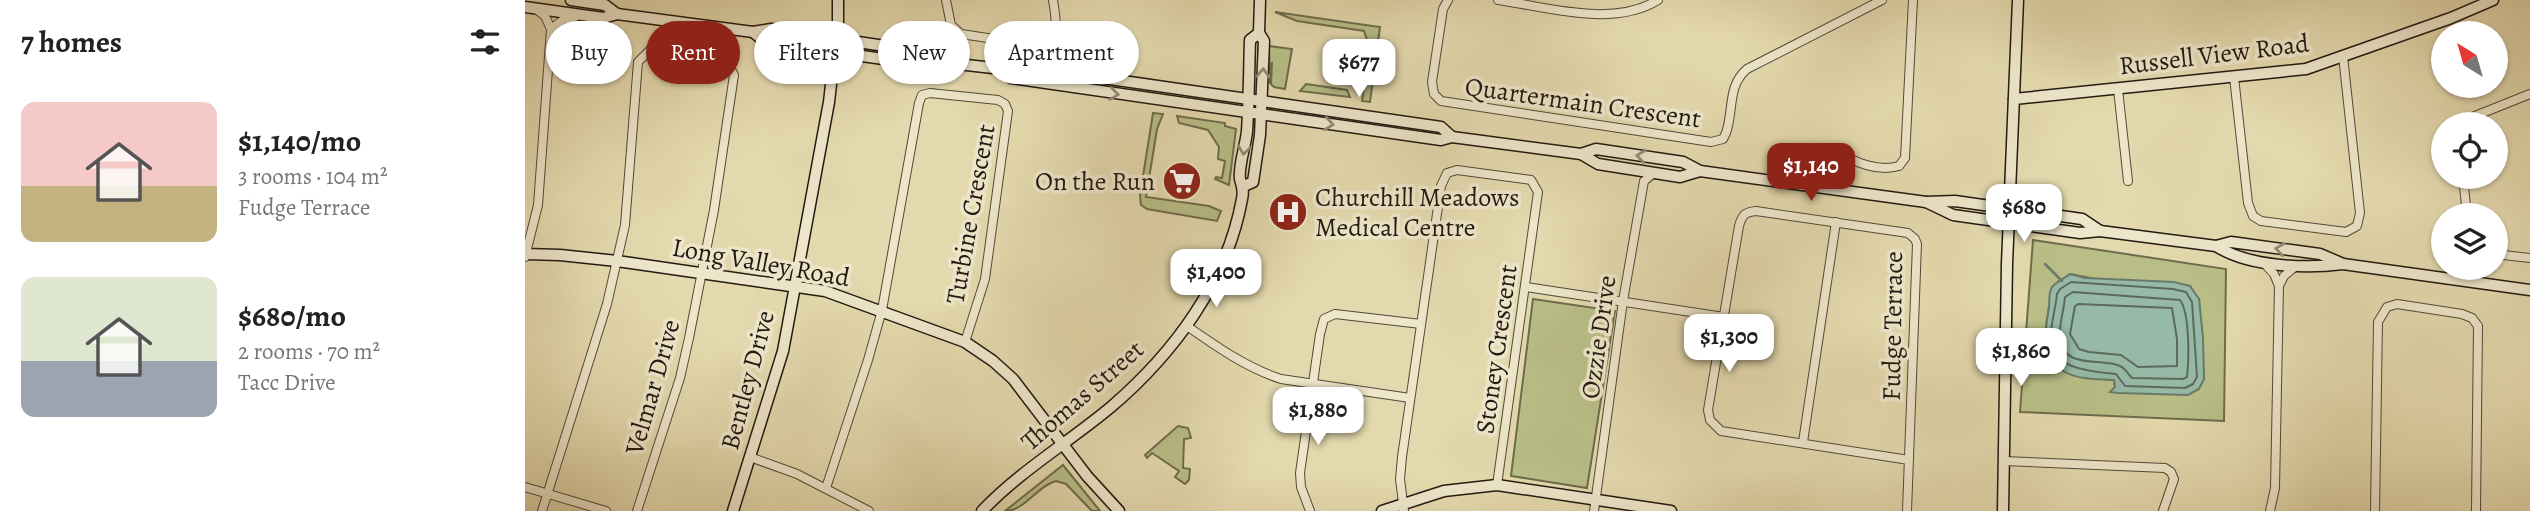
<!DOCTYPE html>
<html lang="en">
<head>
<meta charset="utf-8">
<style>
	:root { --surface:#fff; --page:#f2f2f2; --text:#222; --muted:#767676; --accent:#8f2418 }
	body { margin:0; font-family:Alegreya,serif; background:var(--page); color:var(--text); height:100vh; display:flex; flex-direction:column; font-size:26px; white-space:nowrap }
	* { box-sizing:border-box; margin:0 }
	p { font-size:23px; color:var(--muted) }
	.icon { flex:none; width:38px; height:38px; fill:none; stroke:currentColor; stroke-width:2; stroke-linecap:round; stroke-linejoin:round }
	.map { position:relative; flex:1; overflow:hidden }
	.side { display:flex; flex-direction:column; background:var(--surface); width:525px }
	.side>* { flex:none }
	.guide { position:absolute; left:21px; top:21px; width:665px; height:63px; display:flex; gap:14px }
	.needle { width:46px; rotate:323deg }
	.tools { position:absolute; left:1906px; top:21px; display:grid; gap:14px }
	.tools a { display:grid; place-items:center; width:77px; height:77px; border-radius:50%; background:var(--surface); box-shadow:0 2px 5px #0004; font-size:35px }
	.price { position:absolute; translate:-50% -60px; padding:0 16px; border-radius:14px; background:#fff; color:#222; font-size:23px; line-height:46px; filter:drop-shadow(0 2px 4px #0008) }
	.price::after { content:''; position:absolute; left:50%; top:42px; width:21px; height:16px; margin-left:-10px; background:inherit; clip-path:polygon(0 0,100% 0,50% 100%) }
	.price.selected { background:var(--accent); color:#fff }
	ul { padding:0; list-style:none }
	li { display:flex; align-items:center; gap:21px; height:175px; padding:0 21px }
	li span { display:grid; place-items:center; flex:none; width:196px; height:140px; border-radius:14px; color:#555 }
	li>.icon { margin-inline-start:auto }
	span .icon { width:84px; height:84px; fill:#fffc; stroke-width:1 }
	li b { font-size:30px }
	h2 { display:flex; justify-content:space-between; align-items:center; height:84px; padding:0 21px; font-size:30px }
	.chip { padding:0 24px; border-radius:32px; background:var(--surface); box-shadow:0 2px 5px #0004; font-size:24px; line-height:63px }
	.chip.selected { background:var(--accent); color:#fff }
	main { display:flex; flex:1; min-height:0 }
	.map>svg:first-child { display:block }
	.green { fill:#b9be87; stroke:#6e6c4c; stroke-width:2; fill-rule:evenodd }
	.water { fill:#96baa7; stroke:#687a6b; stroke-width:2 }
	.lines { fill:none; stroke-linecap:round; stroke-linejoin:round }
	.shore { stroke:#5c6a5c; stroke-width:2 }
	.stream { stroke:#687a6b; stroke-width:2.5 }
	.street-casing { stroke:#524938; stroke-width:10 }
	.secondary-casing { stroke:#221911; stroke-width:13 }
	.street { stroke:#ede6ca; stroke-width:8 }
	.secondary { stroke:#ede6ca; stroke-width:10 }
	.oneway { stroke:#928a77 }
	.labels { text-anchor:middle; stroke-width:7; stroke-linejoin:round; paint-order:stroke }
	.street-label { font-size:26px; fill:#221911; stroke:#ede6ca }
	.poi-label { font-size:26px; fill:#221911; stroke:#ede6ca; text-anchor:end }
</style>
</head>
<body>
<main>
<section class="side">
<h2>7 homes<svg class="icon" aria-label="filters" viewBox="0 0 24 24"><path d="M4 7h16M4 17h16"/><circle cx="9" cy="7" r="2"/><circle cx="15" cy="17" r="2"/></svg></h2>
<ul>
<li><span style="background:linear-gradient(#f6c9c9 60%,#c2b280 0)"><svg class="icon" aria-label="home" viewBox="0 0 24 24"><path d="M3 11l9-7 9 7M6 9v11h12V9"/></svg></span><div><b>$1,140/mo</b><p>3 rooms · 104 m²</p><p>Fudge Terrace</p></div></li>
<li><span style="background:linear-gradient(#dfe7d0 60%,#9aa5b1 0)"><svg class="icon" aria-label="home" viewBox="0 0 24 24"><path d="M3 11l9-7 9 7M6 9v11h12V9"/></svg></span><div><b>$680/mo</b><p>2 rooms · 70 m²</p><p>Tacc Drive</p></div></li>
</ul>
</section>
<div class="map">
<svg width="2005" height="511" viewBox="0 0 2005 511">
	<rect width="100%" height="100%" fill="#e4d9ae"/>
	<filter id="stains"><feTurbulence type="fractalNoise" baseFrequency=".00286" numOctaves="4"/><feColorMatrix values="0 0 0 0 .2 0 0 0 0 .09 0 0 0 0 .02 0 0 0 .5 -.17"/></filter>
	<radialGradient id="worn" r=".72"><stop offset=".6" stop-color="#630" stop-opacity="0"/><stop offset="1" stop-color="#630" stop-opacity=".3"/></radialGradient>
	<g class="green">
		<path d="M750,12l105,15 -10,75 -8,-1 2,-15 -3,-5h3l3,-26h-2l2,-15 -3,-9 -67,-10z"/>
		<path d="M744,46l23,3 -7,40 -11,-2 -3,-3 1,-22 -2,22z"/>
		<path d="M781,84l41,6 3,7 -50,-6z"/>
		<path d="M628,113l10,1 -6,15 -11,68 63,9 12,5 -4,10 -70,-12 -6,-4 -1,-10z"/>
		<path d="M652,116l48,7v3l11,3 -7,56 -14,-6 1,-2 6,1 3,-17 -7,-2 1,-12 -11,-17 -29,-7z"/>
		<path d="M1508,240l193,29 -2,152 -204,-9zM1545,274l129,25 5,80 -89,8 -1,-7c-45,-3 -77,-14 -66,-67 5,-28 -2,-21 22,-39z"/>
		<path d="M1008,299l82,12 -28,177 -76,-12z"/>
		<path d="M653,426l10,2 3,10 -7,1 -1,29 7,1 -1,11 -4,4 -10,-7 4,-6 -27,-18 -5,5 -2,-3z"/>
		<path d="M538,465l37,46h-8l-26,-27 -10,-3c-19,5 -31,30 -51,30z"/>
	</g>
	<path class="water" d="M1545,274l15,4 89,4 16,4 9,13 4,39 1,41 -5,10 -11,6 -70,-2 -8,-1 5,-5 -1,-7c-15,-1 -35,0 -49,-8 -26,-16 -20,-40 -16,-64 1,-8 -1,-15 3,-21 5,-6 12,-8 18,-13z"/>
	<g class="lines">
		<g class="shore">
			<path d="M1546,282l102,7 13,3 6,10 5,75 -4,7 -8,4 -60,-2 -9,-12c-27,-3 -68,-4 -65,-42 1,-13 5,-26 6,-38l3,-5z"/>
			<path d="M1548,292l107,8c10,13 9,60 7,77l-4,2 -51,-1c-4,-4 -7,-10 -12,-12 -19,-9 -58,5 -60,-30 -1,-12 4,-26 5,-39z"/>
			<path d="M1553,304l94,4 5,31v27l-39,1 -17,-12 -32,-3 -10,-3 -9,-15 5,-28z"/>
		</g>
		<g class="stream">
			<path d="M1520,264l17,17"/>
			<path d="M1525,371l7,-8"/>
		</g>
		<g class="street-casing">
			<g id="street">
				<path d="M421,0l5,25 10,9 74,11c27,-1 21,-26 18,-45"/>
				<path d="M923,0l-5,9 -11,73 2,12 7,7 270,41 12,-3 3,-6c8,-23 1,-47 21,-64l135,-69"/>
				<path d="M973,0c49,7 115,28 160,0"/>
				<path d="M26,29l12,-9 12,-3"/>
				<path d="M1709,77l14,126 5,13 8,5 85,11 11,-6 3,-13 -17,-157"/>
				<path d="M1593,89l10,92"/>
				<path d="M1936,124l4,-4 65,-26"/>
				<path d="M1313,150c15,13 41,22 61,16l6,-8 8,-158"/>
				<path d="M1938,177l4,38"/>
				<path d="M1970,254l35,4"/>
				<path d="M0,257l13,-52 13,-176 -6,-13 -9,-7"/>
				<path d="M1739,263l10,11 5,12 -4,202 -5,23"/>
				<path d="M1754,286l5,-10 12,-10"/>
				<path d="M1001,287l198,30"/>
				<path d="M662,326c30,21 60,42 94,53l129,19"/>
				<path d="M1278,442l33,-220"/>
				<path d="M225,457l47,17 72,37"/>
				<path d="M1479,461l161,7 6,4 3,7 -11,32"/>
				<path d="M0,487l81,24"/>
				<path d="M301,488l42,-128 14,-50 37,-207 3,-8 8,-2 68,7 7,4 3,7 -23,168 -20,63"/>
				<path d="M17,511l65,-207 18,-79 13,-163 12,-12c23,2 74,2 84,25l-20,135 -25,128 -9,40 -43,133"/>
				<path d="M785,511l-9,-24 -1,-14 20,-139 4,-15 11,-5 86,10"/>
				<path d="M879,511l-4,-32 2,-22 39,-271 6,-13 10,-3 74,10 7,12 -41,293"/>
				<path d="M1069,511l29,-210 21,-120 10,-8"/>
				<path d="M1382,511l10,-267 -2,-5 -7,-6 -152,-22c-11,1 -14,4 -17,15l-31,184 2,10 11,11 188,29"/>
				<path d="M1850,511l3,-189 9,-15 10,-3 65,10 10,4 6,8 -2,185"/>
			</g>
		</g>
		<g class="secondary-casing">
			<g id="secondary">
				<path d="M46,0l34,5 12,9"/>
				<path d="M0,7l78,11 14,-4 136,18 18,-3 127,19 15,11"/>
				<path d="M228,32l12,10 132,19 16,-2 89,10 11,-4 428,62 11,10"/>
				<path d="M477,69l9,9 430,62 11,-3 129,17 17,10 82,13 20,-6"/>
				<path d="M1489,99l292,-30 145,-51 42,-18"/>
				<path d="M1056,154l15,-5 87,13 17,9 226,31 29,-1 127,18 18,12"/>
				<path d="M719,186l9,-4 7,-47 4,-94 -5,-8 1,-33"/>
				<path d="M1401,202l27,13 127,18 20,-2 116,15c33,21 89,23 127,18l187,26"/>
				<path d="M1691,246l15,-4 89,12 21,9"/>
				<path d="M0,254l35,1 57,6 208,30 140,51 28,19 20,18 74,97 32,35"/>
				<path d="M208,511l50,-160 46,-249 9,-79v-23"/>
				<path d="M457,511c38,-40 87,-69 129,-104 63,-54 116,-125 131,-208 2,-9 0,-12 -2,-20 -2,-12 6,-35 7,-48 2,-30 2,-60 3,-91l9,-7"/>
				<path d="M857,511l62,-20 53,-6 174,26"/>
				<path d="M1478,511l4,-247 11,-264"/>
			</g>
		</g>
		<use href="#street" class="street"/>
		<use href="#secondary" class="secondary"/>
	</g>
	<defs><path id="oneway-chevron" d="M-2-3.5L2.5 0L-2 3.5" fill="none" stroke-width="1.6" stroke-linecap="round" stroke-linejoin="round" transform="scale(1.75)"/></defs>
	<g class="oneway">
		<use href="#oneway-chevron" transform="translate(738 73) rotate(-88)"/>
		<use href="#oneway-chevron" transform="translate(589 94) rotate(8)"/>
		<use href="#oneway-chevron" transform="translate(804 124) rotate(8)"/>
		<use href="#oneway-chevron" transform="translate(719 150) rotate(98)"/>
		<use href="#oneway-chevron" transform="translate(1116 156) rotate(-172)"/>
		<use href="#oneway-chevron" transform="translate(1755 249) rotate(-172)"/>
	</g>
	<defs>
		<g id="supermarket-disc" transform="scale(2.0125)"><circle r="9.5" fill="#8f2418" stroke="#ede6ca"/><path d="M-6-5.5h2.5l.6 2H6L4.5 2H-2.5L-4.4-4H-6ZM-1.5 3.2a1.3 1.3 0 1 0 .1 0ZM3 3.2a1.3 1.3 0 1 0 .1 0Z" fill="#fff"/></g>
		<g id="hospital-disc" transform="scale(2.0125)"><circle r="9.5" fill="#8f2418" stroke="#ede6ca"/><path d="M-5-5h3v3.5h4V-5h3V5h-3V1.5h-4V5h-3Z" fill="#fff"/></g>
	</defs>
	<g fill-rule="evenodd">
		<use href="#supermarket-disc" x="657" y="181"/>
		<use href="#hospital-disc" x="763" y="212"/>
	</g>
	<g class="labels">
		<g class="street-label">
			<text transform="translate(1689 54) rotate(-7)" y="9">Russell View Road</text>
			<text transform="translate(1058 102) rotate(8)" y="9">Quartermain Crescent</text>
			<text transform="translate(445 214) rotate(-80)" y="9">Turbine Crescent</text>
			<text transform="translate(236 262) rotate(10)" y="9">Long Valley Road</text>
			<text transform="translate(1367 326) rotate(-89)" y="9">Fudge Terrace</text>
			<text transform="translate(1073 337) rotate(-82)" y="9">Ozzie Drive</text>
			<text transform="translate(971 349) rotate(-82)" y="9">Stoney Crescent</text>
			<text transform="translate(222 380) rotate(-75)" y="9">Bentley Drive</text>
			<text transform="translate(127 387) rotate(-74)" y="9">Velmar Drive</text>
			<text transform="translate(557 395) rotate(-41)" y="9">Thomas Street</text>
		</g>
		<g class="poi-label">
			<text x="630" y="190">On the Run</text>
			<text x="790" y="206" text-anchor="start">Churchill Meadows<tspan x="790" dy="30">Medical Centre</tspan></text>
		</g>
	</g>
	<rect width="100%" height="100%" filter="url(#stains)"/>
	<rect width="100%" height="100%" fill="url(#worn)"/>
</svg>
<div class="tools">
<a><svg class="needle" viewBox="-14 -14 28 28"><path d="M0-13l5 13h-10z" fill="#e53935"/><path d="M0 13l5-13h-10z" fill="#767676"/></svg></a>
<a><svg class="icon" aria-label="locate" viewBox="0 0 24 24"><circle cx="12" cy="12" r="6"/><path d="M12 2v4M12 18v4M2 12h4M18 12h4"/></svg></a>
<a><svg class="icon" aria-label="layers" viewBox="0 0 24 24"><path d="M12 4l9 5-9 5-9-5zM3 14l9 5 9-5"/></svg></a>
</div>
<b class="price" style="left:834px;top:99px">$677</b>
<b class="price selected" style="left:1286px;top:203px">$1,140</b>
<b class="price" style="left:1499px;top:244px">$680</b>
<b class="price" style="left:691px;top:309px">$1,400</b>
<b class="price" style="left:1204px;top:374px">$1,300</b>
<b class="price" style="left:1496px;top:388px">$1,860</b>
<b class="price" style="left:793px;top:447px">$1,880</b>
<div class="guide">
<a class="chip">Buy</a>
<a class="chip selected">Rent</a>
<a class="chip">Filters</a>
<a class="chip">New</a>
<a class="chip">Apartment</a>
</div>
</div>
</main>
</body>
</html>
